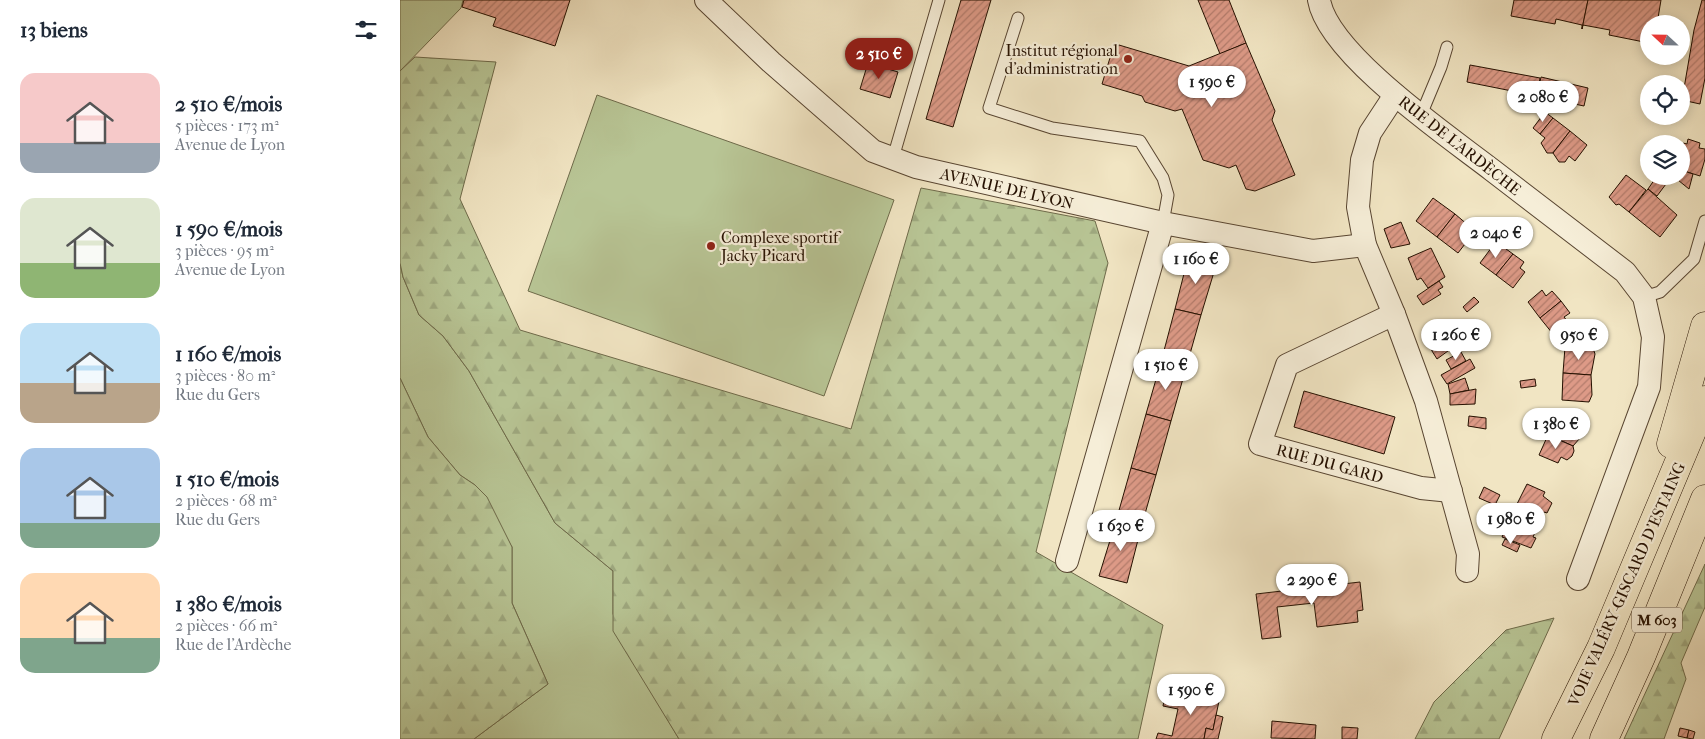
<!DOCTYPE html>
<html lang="fr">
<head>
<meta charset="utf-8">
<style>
	:root { --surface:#fff; --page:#f6f6f7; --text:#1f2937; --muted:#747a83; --accent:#8f2418 }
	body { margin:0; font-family:"IM FELL French Canon",serif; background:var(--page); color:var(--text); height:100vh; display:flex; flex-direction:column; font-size:19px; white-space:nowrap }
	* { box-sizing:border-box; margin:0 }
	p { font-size:16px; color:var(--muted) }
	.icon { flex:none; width:28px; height:28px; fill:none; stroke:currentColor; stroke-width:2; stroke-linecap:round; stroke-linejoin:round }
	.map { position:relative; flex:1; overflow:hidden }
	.drawer { display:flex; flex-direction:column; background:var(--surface); width:400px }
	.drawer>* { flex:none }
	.needle { width:32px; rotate:292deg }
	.buttons { position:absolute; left:1240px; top:15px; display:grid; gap:10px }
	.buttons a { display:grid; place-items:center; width:50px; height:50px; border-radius:50%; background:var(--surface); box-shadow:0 2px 12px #0003; font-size:25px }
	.price { position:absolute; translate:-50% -42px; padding:0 11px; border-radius:18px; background:#fff; color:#222; font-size:16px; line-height:32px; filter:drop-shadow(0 1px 2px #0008) }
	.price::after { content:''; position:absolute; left:50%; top:30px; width:15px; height:11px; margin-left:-8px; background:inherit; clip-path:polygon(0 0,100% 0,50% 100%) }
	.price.selected { background:var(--accent); color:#fff }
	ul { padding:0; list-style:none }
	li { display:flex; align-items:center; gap:15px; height:125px; padding:0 20px }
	li span { display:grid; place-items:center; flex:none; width:140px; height:100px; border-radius:15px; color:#555 }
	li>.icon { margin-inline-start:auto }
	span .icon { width:60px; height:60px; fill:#fffc; stroke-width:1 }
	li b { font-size:21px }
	h2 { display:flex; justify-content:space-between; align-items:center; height:60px; padding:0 20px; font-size:21px }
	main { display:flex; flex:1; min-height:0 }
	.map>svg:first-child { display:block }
	.grass { fill:#b8c595; stroke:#6e6a4a }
	.forest { fill:url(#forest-firs); stroke:#6e6a4a }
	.building { fill:url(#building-hatch); stroke:#251000 }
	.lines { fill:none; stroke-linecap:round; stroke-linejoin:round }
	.lane-casing { stroke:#584531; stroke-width:13 }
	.street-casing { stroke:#584531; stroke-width:24 }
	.highway-casing { stroke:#251000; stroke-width:29 }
	.lane { stroke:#f6eed8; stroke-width:11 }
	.street { stroke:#f6eed8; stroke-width:22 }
	.highway { stroke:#f1e5c3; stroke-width:28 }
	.poi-dot { fill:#8f2418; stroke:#f6eed8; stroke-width:2 }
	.labels { text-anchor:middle; stroke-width:4.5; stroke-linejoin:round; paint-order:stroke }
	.shield { fill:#f6eed8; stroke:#645341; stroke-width:1 }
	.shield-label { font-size:15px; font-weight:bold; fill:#251000 }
	.poi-label { font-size:16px; fill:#251000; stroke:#f6eed8; text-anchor:end }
	.street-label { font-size:16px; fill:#251000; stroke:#f6eed8 }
</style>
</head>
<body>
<main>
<section class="drawer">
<h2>13 biens<svg class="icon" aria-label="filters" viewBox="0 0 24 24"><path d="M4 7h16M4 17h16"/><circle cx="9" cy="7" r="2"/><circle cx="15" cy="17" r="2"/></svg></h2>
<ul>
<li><span style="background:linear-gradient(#f6c9c9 70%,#9aa5b1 0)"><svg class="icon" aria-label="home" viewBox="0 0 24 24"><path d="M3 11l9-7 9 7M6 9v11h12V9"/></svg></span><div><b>2 510 €/mois</b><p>5 pièces · 173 m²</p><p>Avenue de Lyon</p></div></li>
<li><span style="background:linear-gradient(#dfe7d0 65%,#8fb573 0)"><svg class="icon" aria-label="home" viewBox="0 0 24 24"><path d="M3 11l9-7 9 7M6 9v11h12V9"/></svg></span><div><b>1 590 €/mois</b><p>3 pièces · 95 m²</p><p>Avenue de Lyon</p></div></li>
<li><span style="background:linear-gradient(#bfe0f5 60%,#b9a48a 0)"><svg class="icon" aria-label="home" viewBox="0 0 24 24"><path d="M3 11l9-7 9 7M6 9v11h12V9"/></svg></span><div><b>1 160 €/mois</b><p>3 pièces · 80 m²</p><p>Rue du Gers</p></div></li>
<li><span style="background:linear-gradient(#a9c7e8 75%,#7fa58c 0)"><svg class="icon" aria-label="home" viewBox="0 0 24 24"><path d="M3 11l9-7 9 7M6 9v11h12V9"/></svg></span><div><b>1 510 €/mois</b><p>2 pièces · 68 m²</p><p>Rue du Gers</p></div></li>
<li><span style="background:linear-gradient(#ffd9b3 65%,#7fa58c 0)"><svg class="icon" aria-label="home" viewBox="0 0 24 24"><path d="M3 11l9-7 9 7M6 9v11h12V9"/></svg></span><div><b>1 380 €/mois</b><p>2 pièces · 66 m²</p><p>Rue de l'Ardèche</p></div></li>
</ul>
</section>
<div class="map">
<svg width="1305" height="739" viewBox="0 0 1305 739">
	<defs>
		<pattern id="forest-firs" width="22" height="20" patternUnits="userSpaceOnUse" patternTransform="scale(1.25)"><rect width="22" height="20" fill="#b8c595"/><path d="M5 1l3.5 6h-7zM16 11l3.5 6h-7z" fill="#9ea87f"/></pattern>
		<pattern id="building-hatch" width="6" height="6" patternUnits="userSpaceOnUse" patternTransform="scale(1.25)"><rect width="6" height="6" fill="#dd9a87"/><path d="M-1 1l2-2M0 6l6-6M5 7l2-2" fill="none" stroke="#b37c6c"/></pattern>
	</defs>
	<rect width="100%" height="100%" fill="#f1e5c3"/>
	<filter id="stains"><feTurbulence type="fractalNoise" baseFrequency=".004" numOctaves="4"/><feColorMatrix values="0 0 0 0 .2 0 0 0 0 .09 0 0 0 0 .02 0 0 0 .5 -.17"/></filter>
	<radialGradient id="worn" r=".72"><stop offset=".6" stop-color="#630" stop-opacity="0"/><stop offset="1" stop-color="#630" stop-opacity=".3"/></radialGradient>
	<g class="grass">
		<path d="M0,0h63l-2,8 -61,63z"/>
		<path d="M197,95l297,105 -70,196 -296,-105z"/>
		<path d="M0,263l3,14 16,38 24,21 26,35 86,152 58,48v43l39,79 27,46h-205l74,-55 -36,-81v-56l-37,-62 -15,-10 -32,-38 -28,-59z"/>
	</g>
	<g class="forest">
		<path d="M15,57l81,5 -36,137 60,131 331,99 70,-241 174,33 13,42 -72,289 127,73 -25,114h-459l-66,-108v-60l-58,-48 -86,-152 -26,-35 -24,-21 -16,-38 -3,-14v-192z"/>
		<path d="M0,378l28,59 32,38 15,10 12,12 25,50v56l36,81 -74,55h-74z"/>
		<path d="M1305,564v43l-24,56 5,16 -22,60h-40z"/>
		<path d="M1154,618l-55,121h-84l19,-37 72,-72z"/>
	</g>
	<g class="building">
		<path d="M64,0h106l-15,46 -62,-20 3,-8 -34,-11z"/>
		<path d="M561,0h30l-38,127 -27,-8z"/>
		<path d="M798,0h31l17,43 -26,11z"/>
		<path d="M1114,0h74l-6,29v-4l-26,-6 -1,5 -44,-8z"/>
		<path d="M1188,0h73l-4,24h-8v19l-40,-8 1,-5 -27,-5 -1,4z"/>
		<path d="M1302,0h3v78l-5,26 -18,-4 12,-70z"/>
		<path d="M846,43l29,68 -3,9 23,55 -40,16 -9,-2 -10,-24 -7,3 -26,-8 -21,-51 -7,2 -30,-9 -3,-6 -40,-12 11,-36 6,-3 70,21z"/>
		<path d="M468,63l30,9 -8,26 -30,-9z"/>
		<path d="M1070,65l70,13 -3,18 -70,-14z"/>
		<path d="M1141,77l47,11 -4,18 -47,-10z"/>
		<path d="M1145,112l8,6 -13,16 -7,-6z"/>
		<path d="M1153,118l17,13 -17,22h-6l-6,-10 4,-5 -5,-4z"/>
		<path d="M1170,131l17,14 -12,16 -6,-5 -4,6h-6l-6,-9z"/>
		<path d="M1288,139l12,4 -1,5 6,1v10l-5,17 -19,-6v-22l2,-5 4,1z"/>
		<path d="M1281,170l12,4 -4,15 -16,-13h8z"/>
		<path d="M1226,175l20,15 -17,22 -10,-8 -3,1 -7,-8z"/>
		<path d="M1257,176h15l-15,20 -9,-7z"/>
		<path d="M1248,189l29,26 -17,22 -31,-25z"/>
		<path d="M1033,198l22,16 -18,23 -21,-16z"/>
		<path d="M1055,214l20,17 -17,22 -21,-16z"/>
		<path d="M1001,222l9,22 -19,4 -7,-19z"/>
		<path d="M1102,246l11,8 -17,21 -16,-12 12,-16 5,4z"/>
		<path d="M1031,248l14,29 -17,11 -7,-10 -4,2 -9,-22z"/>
		<path d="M789,254l28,8 -16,53 -26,-6z"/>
		<path d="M1113,254l11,8 -4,6 5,4 -12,16 -17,-13z"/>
		<path d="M1039,281l4,6 -5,3 3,4 -18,11 -6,-9z"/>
		<path d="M1142,290l4,6 6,-5 9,10 -21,17 -12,-16z"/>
		<path d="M1074,297l5,5 -12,10 -4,-5z"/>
		<path d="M1161,301l9,12 -6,4 4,5 -15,12 -13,-16z"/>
		<path d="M775,309l26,6 -15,53 -25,-6z"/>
		<path d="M1038,328l9,12 -15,11 -5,-13z"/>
		<path d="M1047,340l5,8 -15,11 -5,-8z"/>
		<path d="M1165,347l28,1 2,6 -4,21 -28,-2z"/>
		<path d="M1061,352l5,9 -15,8 -5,-9z"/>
		<path d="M1070,359l5,9 -28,16 -6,-9z"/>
		<path d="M761,362l25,6 -15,53 -25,-7z"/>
		<path d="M1163,373l28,2 1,20 -3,7 -27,-2z"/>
		<path d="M1065,378l4,12 -19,4 -2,-10z"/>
		<path d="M1135,379l1,7 -15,2 -1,-7z"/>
		<path d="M1076,389l-1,15 -25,1v-11z"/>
		<path d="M904,391l91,26 -11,37 -90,-27z"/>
		<path d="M746,414l25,7 -15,54 -25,-7z"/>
		<path d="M1157,415l19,8 -3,7 6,2 1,6 -7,8 -25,-11z"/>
		<path d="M1069,416l17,2v11l-18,-3z"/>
		<path d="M1148,435l25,11 1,5 -2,5 -5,4 -6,-3 -3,6 -19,-8z"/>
		<path d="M731,468l25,7 -15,53 -25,-7z"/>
		<path d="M1127,484l18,8 -2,4 9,7 -5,10 -3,-1 -6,13 -26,-11z"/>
		<path d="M1084,487l16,8 -5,10 -16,-7z"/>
		<path d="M1112,514l26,11 -5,12 3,1 -5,10 -29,-11z"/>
		<path d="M716,521l25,7 -14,55 -28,-7z"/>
		<path d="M1105,539l15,6 -3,7 -15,-7z"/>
		<path d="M960,582l3,28 -6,1 1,11 -41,5 -3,-24 -37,4 4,30 -19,2 -6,-45z"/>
		<path d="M766,691l53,10 -6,29 -7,-2 -2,11h-48l2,-6 14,3 6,-27 -15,-3z"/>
		<path d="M816,715l7,2 -5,22h-14l2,-11 7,2z"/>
		<path d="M872,721l44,4 -1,14 -44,-1z"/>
		<path d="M942,727l16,1 -1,11h-15z"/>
		<path d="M1280,728l9,2 -2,8 -9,-2z"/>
		<path d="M1289,730l6,2 -2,7 -6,-1z"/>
	</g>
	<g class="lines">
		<g class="lane-casing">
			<g id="lane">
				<path d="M618,18l-29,90 63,20 88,13 23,37 5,17 -5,28"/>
				<path d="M1021,115l20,-48 6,-20"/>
				<path d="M493,158l46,-158"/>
				<path d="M1244,297l16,-5 34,-33 11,-38"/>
			</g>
		</g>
		<g class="street-casing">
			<g id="street">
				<path d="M306,0l65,62 102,89 43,16 247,56 150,28 52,-6"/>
				<path d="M919,0c9,54 129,136 173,170 45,34 89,68 133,102l19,25 9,40 -4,50 -71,192"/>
				<path d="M995,95l-25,38 -8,27 -4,47 7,38 29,69 32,87 42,153 -1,17"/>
				<path d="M994,314l-107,51 -27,79 161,44 30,3"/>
				<path d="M667,561l96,-338"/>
			</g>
		</g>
		<g class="highway-casing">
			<g id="highway">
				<path d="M1271,444l34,-118"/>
				<path d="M1156,739l45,-91 104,-248"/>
				<path d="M1204,739l37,-82 64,-158"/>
			</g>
		</g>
		<use href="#lane" class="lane"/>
		<use href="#street" class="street"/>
		<use href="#highway" class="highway"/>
	</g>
	<g class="poi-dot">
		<circle cx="728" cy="59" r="5"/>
		<circle cx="311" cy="246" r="5"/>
	</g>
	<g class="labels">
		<rect class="shield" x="1232" y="607.5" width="50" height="25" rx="4"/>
		<g class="shield-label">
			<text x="1257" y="625">M 603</text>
		</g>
		<g class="poi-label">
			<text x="718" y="56">Institut régional<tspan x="718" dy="18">d'administration</tspan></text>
			<text x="321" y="243" text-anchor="start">Complexe sportif<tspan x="321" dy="18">Jacky Picard</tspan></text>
		</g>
		<g class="street-label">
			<text transform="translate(1060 145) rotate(38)" y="6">RUE DE L'ARDÈCHE</text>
			<text transform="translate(607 188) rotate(13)" y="6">AVENUE DE LYON</text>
			<text transform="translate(930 463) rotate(15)" y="6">RUE DU GARD</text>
			<text transform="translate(1226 584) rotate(-66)" y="6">VOIE VALÉRY-GISCARD D'ESTAING</text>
		</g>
	</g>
	<rect width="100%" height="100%" filter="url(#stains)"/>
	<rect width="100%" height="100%" fill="url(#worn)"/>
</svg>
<div class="buttons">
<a><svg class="needle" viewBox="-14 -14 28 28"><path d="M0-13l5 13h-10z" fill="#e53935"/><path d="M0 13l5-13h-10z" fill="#747a83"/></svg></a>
<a><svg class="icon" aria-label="locate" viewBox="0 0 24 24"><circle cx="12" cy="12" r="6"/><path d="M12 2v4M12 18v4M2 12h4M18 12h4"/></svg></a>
<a><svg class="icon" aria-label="layers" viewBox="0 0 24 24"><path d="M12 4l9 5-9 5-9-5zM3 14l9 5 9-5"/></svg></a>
</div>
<b class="price selected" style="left:479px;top:80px">2 510 €</b>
<b class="price" style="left:812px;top:108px">1 590 €</b>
<b class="price" style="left:1143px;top:123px">2 080 €</b>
<b class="price" style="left:1096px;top:259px">2 040 €</b>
<b class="price" style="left:796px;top:285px">1 160 €</b>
<b class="price" style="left:1056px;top:361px">1 260 €</b>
<b class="price" style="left:1179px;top:361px">950 €</b>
<b class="price" style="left:766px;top:391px">1 510 €</b>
<b class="price" style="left:1156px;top:450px">1 380 €</b>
<b class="price" style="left:1111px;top:545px">1 980 €</b>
<b class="price" style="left:721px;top:552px">1 630 €</b>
<b class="price" style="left:912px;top:606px">2 290 €</b>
<b class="price" style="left:791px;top:716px">1 590 €</b>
</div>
</main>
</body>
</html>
